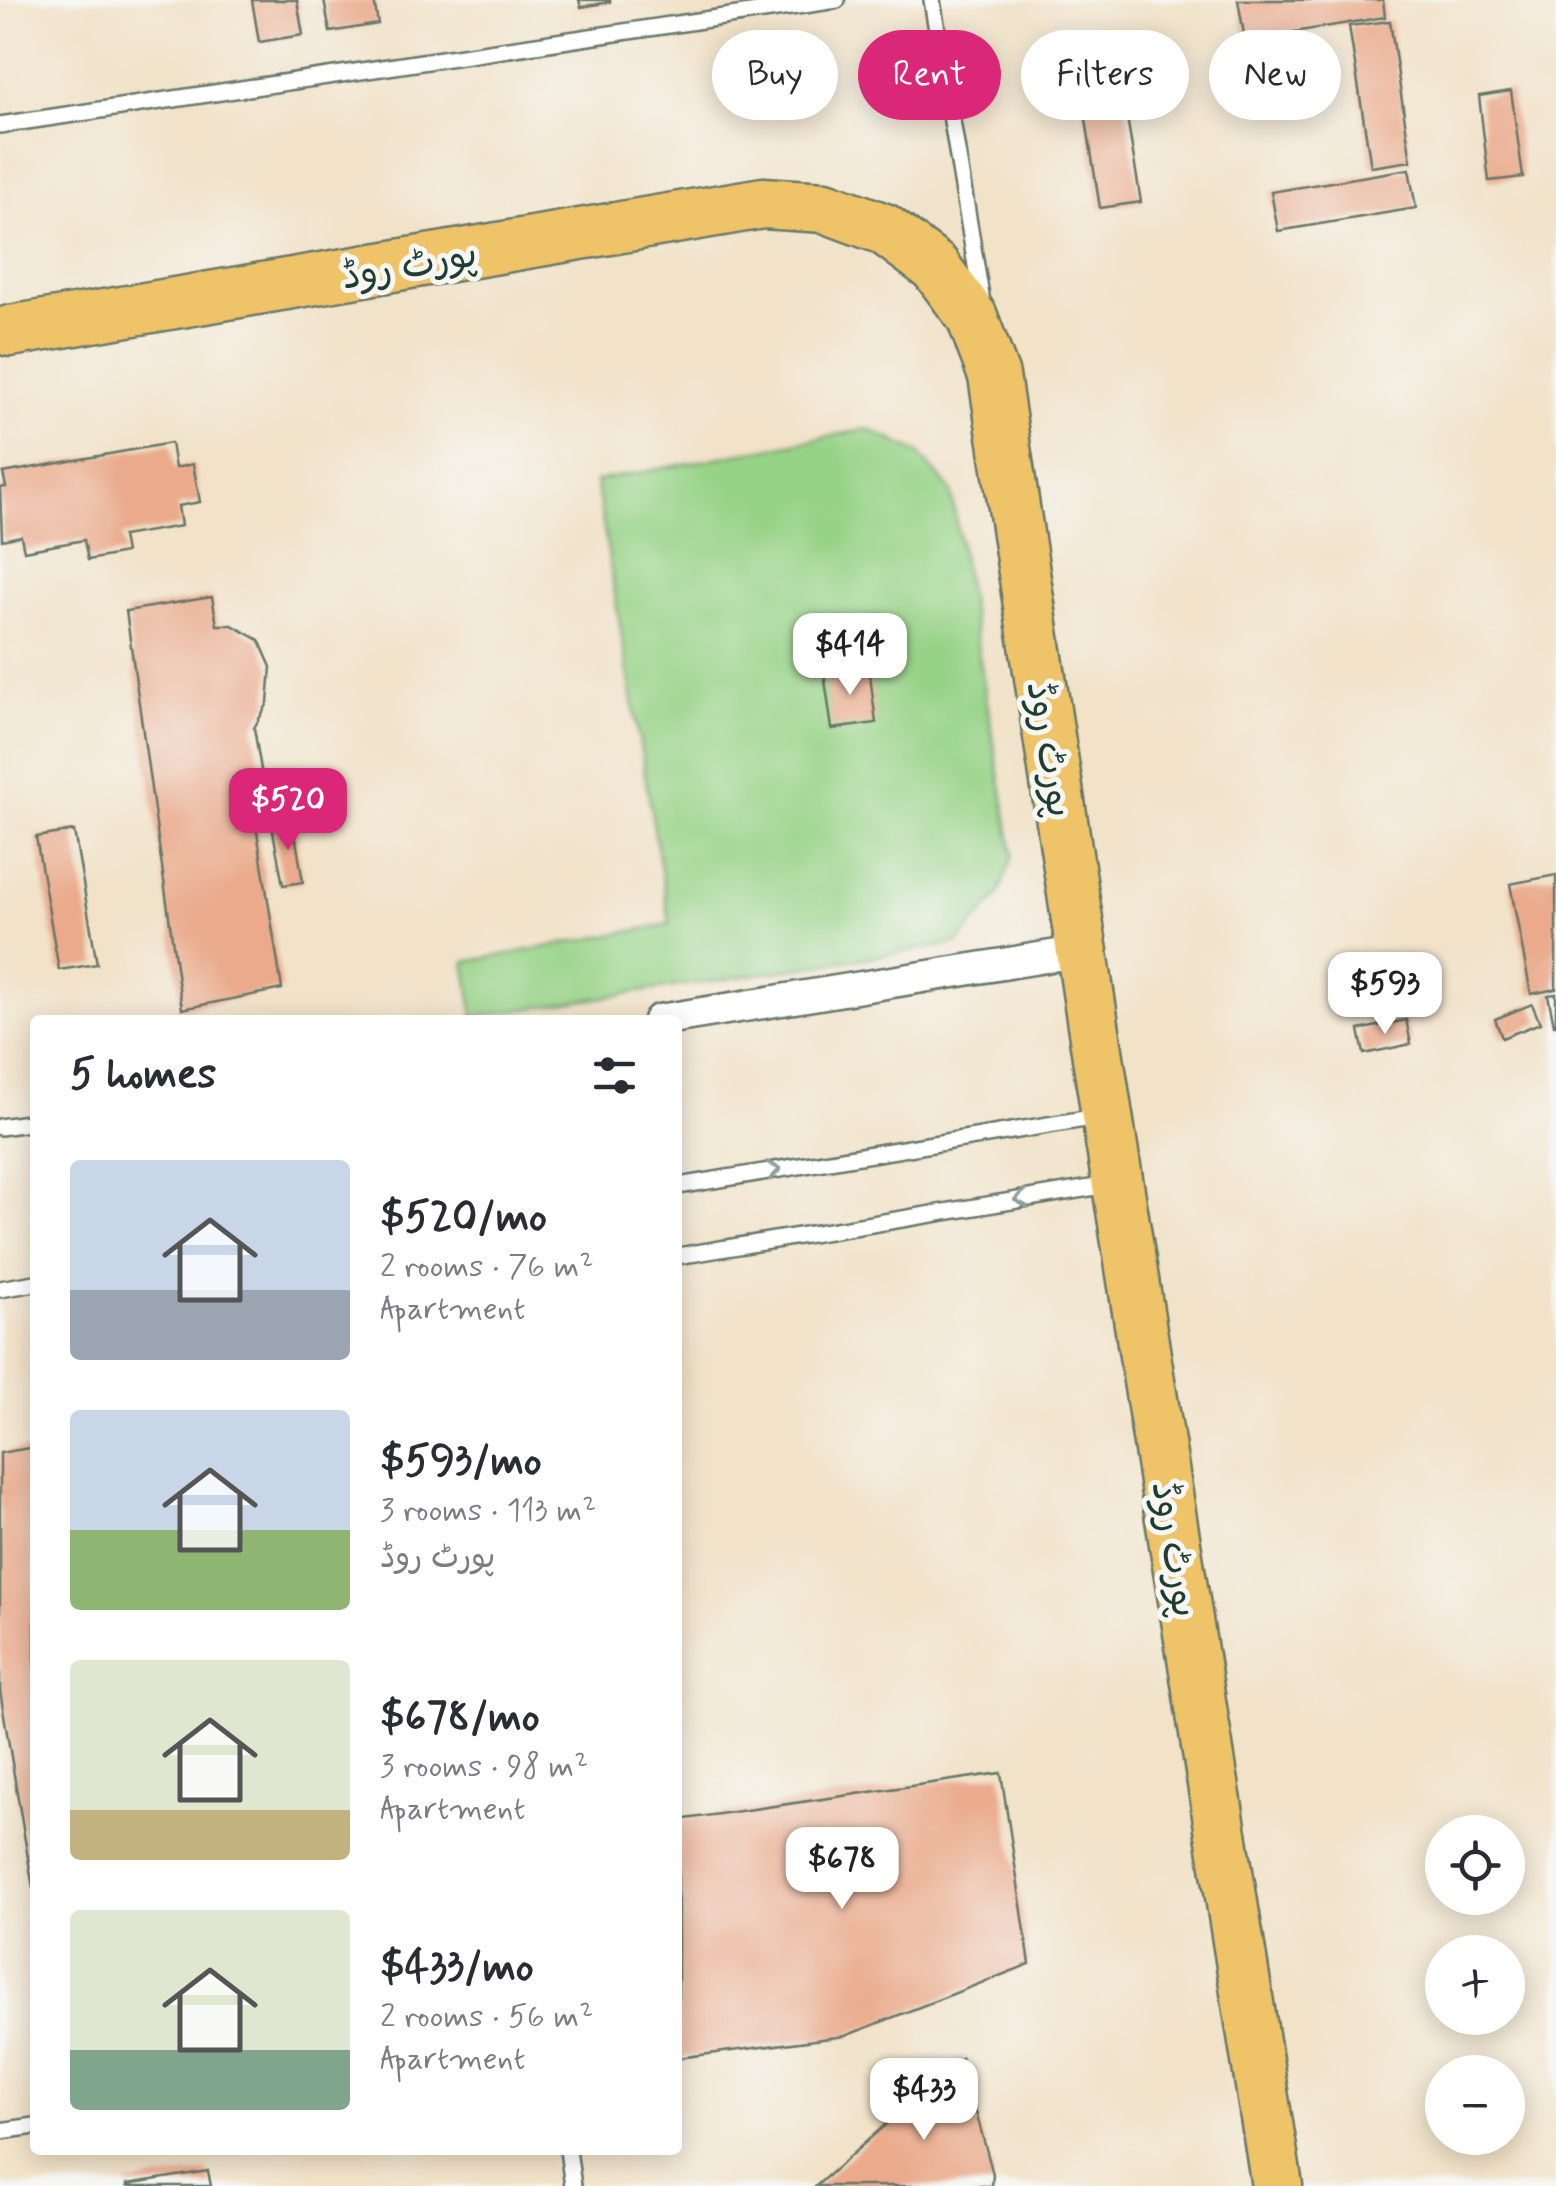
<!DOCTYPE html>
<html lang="en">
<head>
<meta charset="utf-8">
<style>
	:root { --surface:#fff; --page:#f7f7f7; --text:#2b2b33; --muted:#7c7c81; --accent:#db2777 }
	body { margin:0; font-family:Mynerve,"Playpen Sans Arabic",sans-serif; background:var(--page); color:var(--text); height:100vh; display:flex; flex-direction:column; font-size:38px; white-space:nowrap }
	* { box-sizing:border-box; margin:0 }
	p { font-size:32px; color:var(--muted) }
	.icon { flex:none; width:55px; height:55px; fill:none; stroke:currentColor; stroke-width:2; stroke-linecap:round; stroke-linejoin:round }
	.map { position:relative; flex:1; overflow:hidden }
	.drawer { position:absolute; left:30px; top:1015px; width:652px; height:1140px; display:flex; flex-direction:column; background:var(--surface); border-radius:10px; box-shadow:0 5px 25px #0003 }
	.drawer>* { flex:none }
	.top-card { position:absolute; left:712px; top:30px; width:692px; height:90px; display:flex; gap:20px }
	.buttons { position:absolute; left:1425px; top:1815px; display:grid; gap:20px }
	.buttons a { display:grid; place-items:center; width:100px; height:100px; border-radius:50%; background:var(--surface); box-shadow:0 5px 25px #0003; font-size:50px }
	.price { position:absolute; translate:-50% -85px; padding:0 22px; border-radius:20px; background:#fff; color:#222; font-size:32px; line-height:65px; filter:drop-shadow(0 2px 5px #0008) }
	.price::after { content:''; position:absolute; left:50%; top:60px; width:30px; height:22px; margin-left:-15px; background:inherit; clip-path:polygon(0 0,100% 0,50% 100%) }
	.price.current { background:var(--accent); color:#fff }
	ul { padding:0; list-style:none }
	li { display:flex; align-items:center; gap:30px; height:250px; padding:0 40px }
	li span { display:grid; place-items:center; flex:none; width:280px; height:200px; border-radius:10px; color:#555 }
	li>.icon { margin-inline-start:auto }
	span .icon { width:120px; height:120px; fill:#fffc; stroke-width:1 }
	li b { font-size:42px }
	h2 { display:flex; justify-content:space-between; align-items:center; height:120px; padding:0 40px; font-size:42px }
	.tag { padding:0 35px; border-radius:45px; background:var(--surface); box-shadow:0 5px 25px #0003; font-size:35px; line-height:90px }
	.tag.current { background:var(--accent); color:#fff }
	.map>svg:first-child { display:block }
	.green { fill:#97d387; stroke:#5b885e; stroke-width:2.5 }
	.building { fill:#eaaa8b }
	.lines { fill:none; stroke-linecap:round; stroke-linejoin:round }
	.service-casing { stroke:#687768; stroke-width:20 }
	.minor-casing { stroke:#687768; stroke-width:35 }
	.primary-casing { stroke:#687768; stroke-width:55 }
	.service { stroke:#fff; stroke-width:15 }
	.minor { stroke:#fff; stroke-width:30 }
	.primary { stroke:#efc469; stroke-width:50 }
	.oneway { stroke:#8f9e9a }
	.labels { text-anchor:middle; stroke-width:10; stroke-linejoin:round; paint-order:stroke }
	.street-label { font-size:38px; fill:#1f3d34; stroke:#f6f6f2 }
</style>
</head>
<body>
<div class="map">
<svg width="1556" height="2186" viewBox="0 0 1556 2186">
	<rect width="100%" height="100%" fill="#f6f6f2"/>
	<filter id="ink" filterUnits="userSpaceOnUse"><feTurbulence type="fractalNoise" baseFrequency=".01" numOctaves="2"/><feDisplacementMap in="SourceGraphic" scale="20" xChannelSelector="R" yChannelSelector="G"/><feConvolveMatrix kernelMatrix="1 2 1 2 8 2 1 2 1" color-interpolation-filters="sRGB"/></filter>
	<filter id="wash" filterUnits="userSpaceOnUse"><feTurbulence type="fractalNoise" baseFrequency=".0048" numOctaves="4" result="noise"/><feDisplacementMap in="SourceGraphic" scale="40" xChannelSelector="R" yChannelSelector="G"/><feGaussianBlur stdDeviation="2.25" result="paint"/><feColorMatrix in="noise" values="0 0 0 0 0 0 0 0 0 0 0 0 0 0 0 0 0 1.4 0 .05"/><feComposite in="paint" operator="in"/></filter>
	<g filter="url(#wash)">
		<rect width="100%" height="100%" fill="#f1e2c8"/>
		<path class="green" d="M868,429l51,24 32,38 62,364 -15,41 -41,48 -483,73 -9,-55 205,-38 -74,-443z"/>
		<g id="blocks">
			<g class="building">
				<path d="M252,0h45l6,35 -44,7z"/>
				<path d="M324,0h50l4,24 -48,8z"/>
				<path d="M579,0h31v2l-29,5z"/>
				<path d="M1238,0h145l2,17 -140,23z"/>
				<path d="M1390,21l21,140 -40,6 -22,-141z"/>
				<path d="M1121,81l20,121 -41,6 -19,-120z"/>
				<path d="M1511,91l12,86 -34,4 -10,-85z"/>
				<path d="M1409,169l7,39 -138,23 -7,-39z"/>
				<path d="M171,443l4,25 18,-4 7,38 -22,4 3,20 -59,10 3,17 -37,7 -4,-20 -60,11 -3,-15 -19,4 -2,-52 6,-1 -3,-14z"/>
				<path d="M212,597l5,28h15l27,15 12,27 -3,36 -14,25 13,77 -14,1 29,183 -100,20 -56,-398z"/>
				<path d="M869,667l7,56 -44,6 -8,-56z"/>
				<path d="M293,822l10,60 -20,3 -11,-59z"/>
				<path d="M74,831l23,133 -38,6 -23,-133z"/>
				<path d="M1556,875v114l-25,5 -21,-110z"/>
				<path d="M1556,994v31h-2l-6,-30z"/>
				<path d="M1532,1004l8,19 -38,15 -7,-19z"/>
				<path d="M1406,1020l5,24 -47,10 -5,-24z"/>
				<path d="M35,1447v440l-2,1 -33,-197v-238z"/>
				<path d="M1001,1773l29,191 -185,72 -167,22v-238z"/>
				<path d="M961,2058l32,116 -1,12h-176z"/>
				<path d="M208,2171l3,15h-84v-2z"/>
			</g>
		</g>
	</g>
	<g filter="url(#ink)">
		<use href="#blocks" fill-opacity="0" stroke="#687768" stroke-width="2.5"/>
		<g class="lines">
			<g class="service-casing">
				<g id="service">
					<path d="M932,0l50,302"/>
					<path d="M0,125l837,-125"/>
					<path d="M0,1127l35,-5"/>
					<path d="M678,1186l425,-70"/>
					<path d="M678,1256l436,-72"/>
					<path d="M0,1289l35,-6"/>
					<path d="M0,2131l35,-5"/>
					<path d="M568,2150l5,36"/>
				</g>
			</g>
			<g class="minor-casing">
				<path id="minor" d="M659,1020l423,-69"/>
			</g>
			<g class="primary-casing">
				<path id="primary" d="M10,331l753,-128 62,4 59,22 51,38 37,50 22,59 113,740 170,1070"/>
			</g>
			<use href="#service" class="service"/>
			<use href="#minor" class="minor"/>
			<use href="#primary" class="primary"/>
		</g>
		<defs><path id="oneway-chevron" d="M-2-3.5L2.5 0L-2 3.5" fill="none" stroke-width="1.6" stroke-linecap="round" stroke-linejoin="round" transform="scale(2.5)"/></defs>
		<g class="oneway">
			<use href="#oneway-chevron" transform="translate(774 1170) rotate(-9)"/>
			<use href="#oneway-chevron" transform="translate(1021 1199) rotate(171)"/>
		</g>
	</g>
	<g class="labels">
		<g class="street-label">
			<text transform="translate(409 264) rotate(-10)" y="13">پورٹ روڈ</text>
			<text transform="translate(1051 749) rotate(81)" y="13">پورٹ روڈ</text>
			<text transform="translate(1176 1549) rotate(81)" y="13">پورٹ روڈ</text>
		</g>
	</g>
</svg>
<div class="buttons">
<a><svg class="icon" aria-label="locate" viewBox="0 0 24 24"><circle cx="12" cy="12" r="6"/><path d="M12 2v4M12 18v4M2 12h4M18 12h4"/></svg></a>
<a>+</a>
<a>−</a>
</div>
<b class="price" style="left:850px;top:698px">$414</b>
<b class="price current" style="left:288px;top:853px">$520</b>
<b class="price" style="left:1385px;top:1037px">$593</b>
<b class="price" style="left:842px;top:1912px">$678</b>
<b class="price" style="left:924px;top:2143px">$433</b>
<div class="top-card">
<a class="tag">Buy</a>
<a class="tag current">Rent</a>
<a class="tag">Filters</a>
<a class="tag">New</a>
</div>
<section class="drawer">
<h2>5 homes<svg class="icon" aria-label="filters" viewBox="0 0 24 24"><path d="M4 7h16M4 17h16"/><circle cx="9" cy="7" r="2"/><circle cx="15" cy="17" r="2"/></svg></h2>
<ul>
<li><span style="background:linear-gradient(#c9d6e8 65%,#9aa5b1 0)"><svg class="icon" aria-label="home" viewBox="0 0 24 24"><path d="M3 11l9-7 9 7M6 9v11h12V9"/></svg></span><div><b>$520/mo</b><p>2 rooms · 76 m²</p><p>Apartment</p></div></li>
<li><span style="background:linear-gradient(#c9d6e8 60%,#8fb573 0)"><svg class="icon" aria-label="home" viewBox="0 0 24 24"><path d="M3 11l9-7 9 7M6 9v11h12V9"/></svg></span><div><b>$593/mo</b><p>3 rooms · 113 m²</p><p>پورٹ روڈ</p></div></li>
<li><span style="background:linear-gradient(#dfe7d0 75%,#c2b280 0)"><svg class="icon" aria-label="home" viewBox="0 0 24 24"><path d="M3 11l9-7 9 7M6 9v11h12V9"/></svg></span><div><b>$678/mo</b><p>3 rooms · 98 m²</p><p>Apartment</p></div></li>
<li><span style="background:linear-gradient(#dfe7d0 70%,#7fa58c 0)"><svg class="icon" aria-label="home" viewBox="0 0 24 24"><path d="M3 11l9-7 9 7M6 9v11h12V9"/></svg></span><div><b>$433/mo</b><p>2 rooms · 56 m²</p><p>Apartment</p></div></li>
</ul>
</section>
</div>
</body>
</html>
